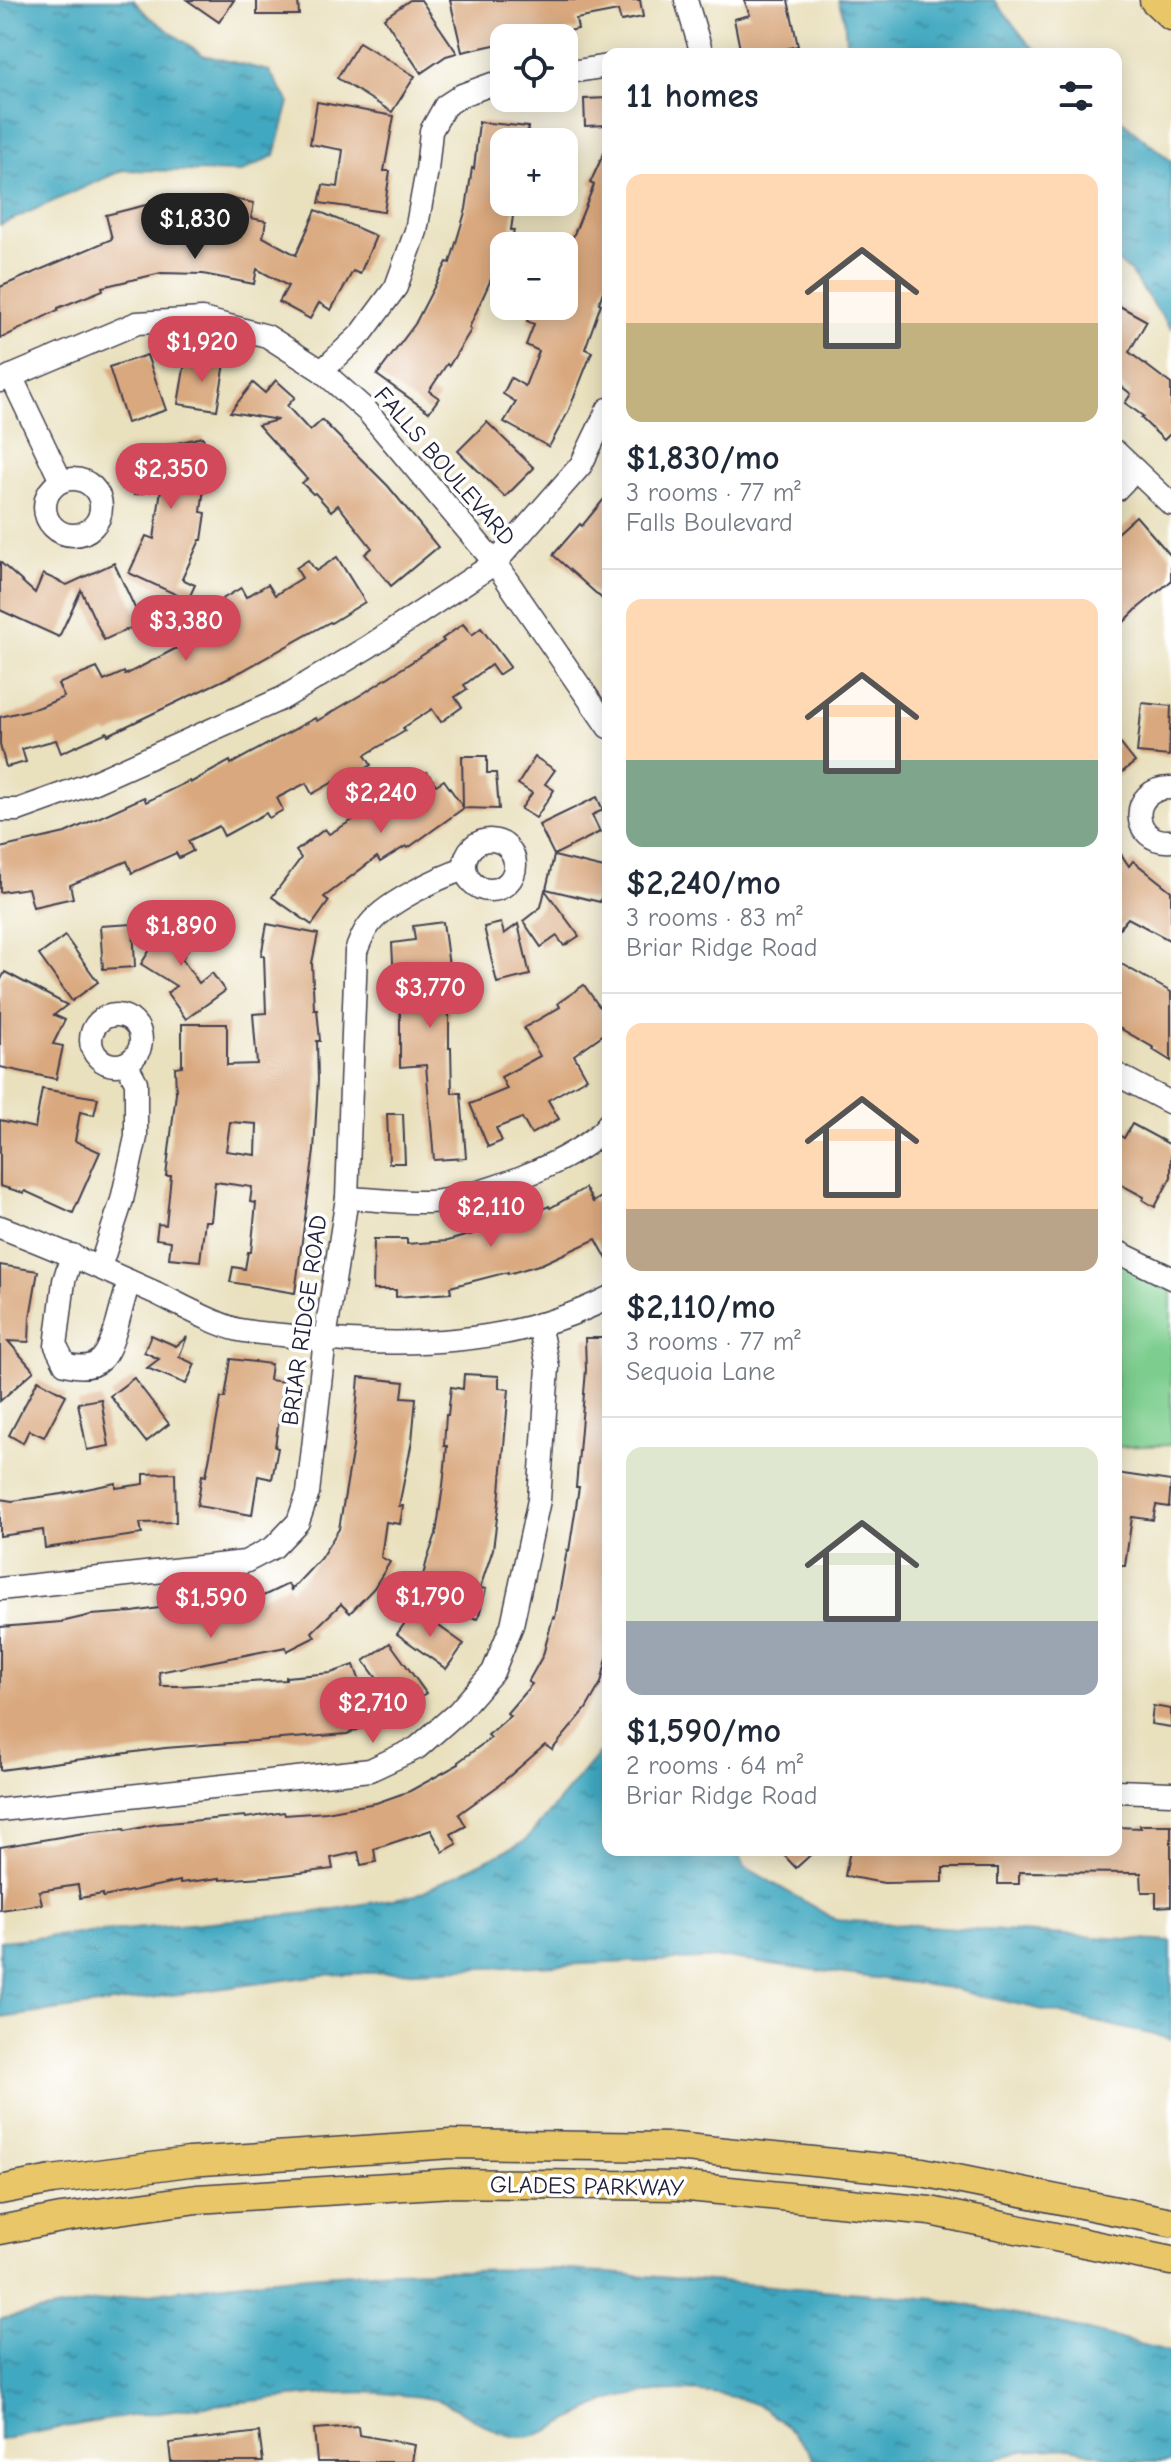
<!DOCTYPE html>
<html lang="en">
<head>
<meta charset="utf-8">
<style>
	:root { --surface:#fff; --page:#f2f2f3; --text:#1f2937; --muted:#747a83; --line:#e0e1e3; --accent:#d1495b }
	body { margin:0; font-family:"Comic Neue",sans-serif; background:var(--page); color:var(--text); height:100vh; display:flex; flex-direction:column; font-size:30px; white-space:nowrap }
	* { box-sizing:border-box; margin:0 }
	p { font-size:26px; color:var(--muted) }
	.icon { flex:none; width:44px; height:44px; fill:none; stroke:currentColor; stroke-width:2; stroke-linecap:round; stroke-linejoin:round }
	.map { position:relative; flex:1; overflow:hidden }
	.details { position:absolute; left:602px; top:48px; width:520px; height:1808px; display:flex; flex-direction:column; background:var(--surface); border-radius:16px; box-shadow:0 4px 20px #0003 }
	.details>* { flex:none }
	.fabs { position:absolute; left:490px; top:24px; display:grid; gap:16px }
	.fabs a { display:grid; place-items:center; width:88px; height:88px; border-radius:16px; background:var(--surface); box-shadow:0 4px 20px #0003; font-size:40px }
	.price { position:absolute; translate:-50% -68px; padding:0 18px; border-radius:28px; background:var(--accent); color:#fff; font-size:26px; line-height:52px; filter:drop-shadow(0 2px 4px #0008) }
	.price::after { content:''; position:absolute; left:50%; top:48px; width:24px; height:18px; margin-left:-12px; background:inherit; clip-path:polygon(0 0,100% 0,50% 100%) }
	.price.active { background:#222; color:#fff }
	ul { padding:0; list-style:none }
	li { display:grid; align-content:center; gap:16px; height:424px; padding:0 24px }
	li+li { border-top:2px solid var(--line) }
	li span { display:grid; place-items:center; height:248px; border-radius:16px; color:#555 }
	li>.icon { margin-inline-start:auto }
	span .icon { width:144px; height:144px; fill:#fffc; stroke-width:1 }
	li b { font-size:34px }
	h2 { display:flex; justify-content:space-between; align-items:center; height:96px; padding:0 24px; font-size:34px }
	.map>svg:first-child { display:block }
	.green { fill:#7dce8e; stroke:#507864; stroke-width:2 }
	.water { fill:url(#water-ripples); stroke:#31657e; stroke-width:2 }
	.building { fill:#d9a87e; fill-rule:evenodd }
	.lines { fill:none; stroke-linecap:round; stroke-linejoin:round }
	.minor-casing { stroke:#403e4e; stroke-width:25 }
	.major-casing { stroke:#403e4e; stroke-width:31 }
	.minor { stroke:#fff; stroke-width:22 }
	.major { stroke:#e9c769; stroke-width:28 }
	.labels { text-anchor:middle; stroke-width:7; stroke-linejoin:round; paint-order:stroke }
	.street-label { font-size:24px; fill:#22223b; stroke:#fff }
</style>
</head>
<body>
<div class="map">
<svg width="1171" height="2462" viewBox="0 0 1171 2462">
	<defs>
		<pattern id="water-ripples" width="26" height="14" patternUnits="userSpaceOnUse" patternTransform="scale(2)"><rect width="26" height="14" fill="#40a8c0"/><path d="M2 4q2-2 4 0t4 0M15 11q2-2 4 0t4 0" fill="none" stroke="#35889d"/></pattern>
	</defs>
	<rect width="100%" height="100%" fill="#fff"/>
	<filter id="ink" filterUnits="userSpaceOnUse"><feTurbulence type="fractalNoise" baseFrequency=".0125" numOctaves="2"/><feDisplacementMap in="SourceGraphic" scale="16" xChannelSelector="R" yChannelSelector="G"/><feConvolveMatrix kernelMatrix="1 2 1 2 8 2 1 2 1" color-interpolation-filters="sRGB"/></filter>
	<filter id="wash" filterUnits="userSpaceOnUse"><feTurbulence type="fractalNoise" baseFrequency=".006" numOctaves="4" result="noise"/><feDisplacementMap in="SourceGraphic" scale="32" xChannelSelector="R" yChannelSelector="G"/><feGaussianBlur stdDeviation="1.8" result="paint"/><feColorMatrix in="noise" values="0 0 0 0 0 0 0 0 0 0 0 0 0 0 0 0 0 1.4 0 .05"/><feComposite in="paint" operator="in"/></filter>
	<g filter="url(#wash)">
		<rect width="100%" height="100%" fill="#e9e0bd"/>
		<path class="green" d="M1116,1251l55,27v167l-55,2z"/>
		<g class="water">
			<path d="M0,0h133l15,16 55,39 66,16 20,31 -14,53 -33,17 -119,-2 -123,55z"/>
			<path d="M838,0h156l34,43 14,11h-195l-3,-37z"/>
			<path d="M1116,116l55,45v168l-41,-57 -14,-12z"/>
			<path d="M608,1736v114h128l8,16 92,54 335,22v97l-229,-52 -217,-29 -404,17 -321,43v-77l311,-28 105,-18 109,-54 78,-93z"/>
			<path d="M558,2269l378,30 125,25 110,28v110h-51l-14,-6 -35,-8 -48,3 -38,11h-170c-5,-12 -13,-19 -22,-29 -10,-10 -25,-24 -38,-29 -42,-17 -101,-16 -144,-4 -27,9 -61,37 -89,37 -31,-1 -55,-26 -83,-36 -14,-5 -33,-5 -48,-7 -36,-5 -84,2 -121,5 -91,9 -181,21 -270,41v-121c122,-23 245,-41 369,-47 63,-3 126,-2 189,-3z"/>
		</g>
		<g id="blocks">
			<g class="building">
				<path d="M187,0h47l-15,22z"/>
				<path d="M257,0h41l1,15h-42z"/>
				<path d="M410,0h11l36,53 -11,3 -25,17 -37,-55z"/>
				<path d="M450,0h190l3,17 -22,4 -3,-10 -42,8 2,10 -42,9h-35l2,5 -41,9z"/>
				<path d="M744,0h44l10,46 -35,8h-22l-7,-35 16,-4z"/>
				<path d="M359,42l56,34 -23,36 -55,-34z"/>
				<path d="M608,98v27l-23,1 -1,-27z"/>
				<path d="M317,102l77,14 -10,55h6l-6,41 -65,-9 4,-18 15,2 5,-37 -33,-6z"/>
				<path d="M479,122l49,5 -1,15h-23v60h11l-4,28h3l-4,16h-6v25l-8,-3 -27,60 2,2 -22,36 -2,-2 -18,27 10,7 -10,14 -52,-37 38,-51 32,-62 3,1 16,-54 6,-41 2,1z"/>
				<path d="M608,144v133l-9,26 2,1 -16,45 7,3 -24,60 -19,35 -45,-25 12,-20 -13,-8 8,-16 14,8 14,-35 -13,-6 8,-21 -7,-3 5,-15h32v-47l30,-74 -4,-2z"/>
				<path d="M227,198l27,5 -3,15 15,3 -3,16 33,18 20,-45 60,26 -16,38 -7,-3 -22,39 -12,-7 -9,16 -31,-17 9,-16 -31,-17 -3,15 -51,-10 -42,-1 -59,14 1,3 -45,18v2l-58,29v-52l112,-48 -6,-24 40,-10 4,19h34v-13l40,1z"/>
				<path d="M1116,304l31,17 -18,31 42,32v49l-7,7 -23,-22 2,-2 -18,-13 6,-9 -15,-12z"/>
				<path d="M147,355l19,55 -39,13 -18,-56z"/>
				<path d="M186,357l39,6 -8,47 -39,-6z"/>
				<path d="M276,380l19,17 -8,9 23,25 12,-11 66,66 50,61 -47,39 -26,-32 7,-6 -34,-43 -7,6 -16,-18 -2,1 -11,-11 5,-4 -49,-54 20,-5 -48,-8 23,-29 12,10z"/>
				<path d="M487,422l47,46 -29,29 -47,-46z"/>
				<path d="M203,437l9,40 -7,2 -4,33 5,1 -4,27h-2l-18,39 13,6 -7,15 -59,-27 17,-37 8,3 7,-50 -27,6 -9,-40z"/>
				<path d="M608,494v110l-55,-49 27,-31 2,2z"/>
				<path d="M1136,516l35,40v25l-33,27 -22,22v-96z"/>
				<path d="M337,557l28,45 -34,21 -1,-1 -88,49 -134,64 -1,-3 -46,21 -5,-13 -34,9 4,13 -20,5 -6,-22v-28l40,-10 24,-10 -6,-13 39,-16 7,13 20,-9 1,3 92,-48 -6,-11 13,-7 -5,-8 22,-13 5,9 22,-13 7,11 27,-17 -6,-10 12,-8 8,11z"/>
				<path d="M0,562l35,31 8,-19 24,11 47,-22 28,60 -38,17 -23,-50 -22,47 -59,-27z"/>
				<path d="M463,624l9,11 9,-7 29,39 -12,8 -7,-10 -27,20 3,4 -12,8 7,10 -21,15 -9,-13 -29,19 2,3 -40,24 6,10 -14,9 -2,-4 -43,24 -6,-11 -29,15 6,12 -14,8 -3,-5 -42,23 -5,-10 -31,15 5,10 -14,7 -3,-5 -44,20 -5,-12 -57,24 3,13 -40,9 -5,-19 -28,4v-44l65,-15 79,-36 2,5 43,-21 1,2 40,-22 1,3 84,-46 2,3 47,-28 80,-52 -2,-2z"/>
				<path d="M1142,703l29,3 -2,50 -32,-3z"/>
				<path d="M1116,738l19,24 -19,15z"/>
				<path d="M462,756h25v17h9l3,36 -35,-1 -56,40 -2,-2 -26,16 -3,-5 -53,40 5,4 -17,24 -40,-28 29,-39 -5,-7 29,-22 4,5 56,-33 42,-29 9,13 8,-5 19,27z"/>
				<path d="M535,757l20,13 -10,14 9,6 -18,28 -15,-9 11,-16 -14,-9z"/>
				<path d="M597,797l6,13 -11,5 8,17 -46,23 -15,-30z"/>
				<path d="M1116,847l13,19 4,-5 38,30v50l-43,-23 -12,14z"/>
				<path d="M554,856l54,13 -8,33 -54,-13z"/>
				<path d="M545,890l34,46 -15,10 -7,-10 -16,11 -18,-26 18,-14z"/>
				<path d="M191,916l13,8 -22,35 17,24 13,-10 13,18 -39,28 -19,-26 9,-7 -35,-22 28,-44 14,9z"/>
				<path d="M443,922l6,44h9l1,17h-10v65h2l1,45h9l5,65 -32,2 -8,-95 -26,2v-67h-5l-3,-57 23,-3 -2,-14z"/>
				<path d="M501,923l3,11 14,-10 12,51 -33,8 -13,-56z"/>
				<path d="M133,924l2,43 -32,2 -3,-43z"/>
				<path d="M267,924l51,10 -6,29 2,46h3l3,32h-3l1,39 -4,71 -19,142 -65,-11 3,-15 12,2 3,-17h3l5,-49 -6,-1 2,-15 -37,-5 -4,39h-6l-5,40 -31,-3 2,-17 -15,-2 2,-15 8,1 5,-49h-5l10,-83 -1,-26 7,-1v-42h45v41l30,-1 -4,-50 13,-1 -2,-57h-3zM230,1122l27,2 -1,31 -30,-4z"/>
				<path d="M65,936l33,46 -26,19 -33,-46z"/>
				<path d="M1116,961l55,31v69l-18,-11 1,-2 -38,-22z"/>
				<path d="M5,972l62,33 -13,10 11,5 -12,24 10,2 -7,33 -56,-12v-86z"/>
				<path d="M584,985l24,34v12l-34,24 13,23 -39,22 11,19 -28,15 -9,-16 -26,10 6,13 -14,6 -18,-43 37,-15 -6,-12 39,-21 -16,-28 36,-21 -2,-4z"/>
				<path d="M42,1089l56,9 -4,17 -14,-3 -5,29 25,11 -27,61 -48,-22 -1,2 -24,-7v-66l35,8z"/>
				<path d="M387,1114h16l2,49h-16z"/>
				<path d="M1132,1124l39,21v32l-16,30 -12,-7 1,-3 -28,-15v-49l8,5z"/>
				<path d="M585,1188l8,14 15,-9v68l-12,-22 -54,25 -34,10v-2l-58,15 1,6 -55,4v-7h-23l1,-51h33v5l40,-3 48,-13 -2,-4 32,-10 1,3 23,-11 1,2z"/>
				<path d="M0,1265l38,6 -8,46 -1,25 -21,-1 26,30 -34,30z"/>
				<path d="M151,1335l25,11 11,-9 -8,20 16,7 -9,20 -39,-16 12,-9 -15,-7z"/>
				<path d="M585,1338h23v316l-7,29 -15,26 -34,41 -7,-5 -47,41 -39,28 7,12 -15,8 6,10 -14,8 -12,-22 -57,19 2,13 -15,3 -3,-13 -27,6 2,11 -57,7 -56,4v-2l-40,5v-2l-77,16v-3l-23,4 -2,-13 -39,6 3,13 -42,6v-63l84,-14 40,-4 1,2 32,-7 88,-8 1,2 38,-6 1,3 41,-3 50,-9 34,-12 49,-27 -1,-2 33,-24 -3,-3 22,-19 -3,-3 25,-29 -4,-2 15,-27 10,-38 2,1 12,-68 2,1 10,-64h-3l10,-117z"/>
				<path d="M231,1359l40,5 -2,16 15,2 -9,65 3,1 -6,31 -14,-3 -6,39 -55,-9 5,-31 4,1 15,-78h4z"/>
				<path d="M464,1374l35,2v12l10,1 -10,114 -6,46 -13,39 6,1 -8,30 -62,-16 11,-43 9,-26 7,-48 4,-40h-3l2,-31h2l3,-28 12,2z"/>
				<path d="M359,1377l45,5 -2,15 14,1 -4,43 -13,65h4l-3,18 -14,-2 -5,35 9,5 -16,26 -24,25 -9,-9 -29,28 3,5 -28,14 -1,-4 -127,25 2,14h17l108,-6v-3l45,-4 23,-8 21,58 -28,11 -182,14 -165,22v-143l61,-5 30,-7 42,-3 39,-6 41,-4 1,5 47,-10 27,-13 3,6 29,-31 19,-30 14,-82z"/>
				<path d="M134,1378l35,46 -23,18 -36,-46z"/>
				<path d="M38,1380l28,15 -22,42 -15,-7 -6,13 -14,-8z"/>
				<path d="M101,1399l8,47 -22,4 -9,-47z"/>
				<path d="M175,1473l1,49 -36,1 2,11 -97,14 -2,-18 -43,6v-37l12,2 50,-7 54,-11v5l28,-4v-10z"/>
				<path d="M1116,1473l55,8 -2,26 -13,-2 -3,15 -21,-3 -7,49h-9z"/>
				<path d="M415,1609l49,35 -18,25 -49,-35z"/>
				<path d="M390,1643l36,50 -25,18 -37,-50z"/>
				<path d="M1153,1706l18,3v18l-20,-3z"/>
				<path d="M1140,1825h31v81l-15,1v-15h-14l-1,-19 -122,-1v12h-21v-16h-55v14l-59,1 -39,-7 5,-26h266v-23l25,1z"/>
				<path d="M779,1850h37l-20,18z"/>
				<path d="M358,2426l1,9 56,10 -3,17h-95l-3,-33z"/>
				<path d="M259,2432l4,30h-92l-2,-19z"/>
			</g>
		</g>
	</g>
	<g filter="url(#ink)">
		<use href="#blocks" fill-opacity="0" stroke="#403e4e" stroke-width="2"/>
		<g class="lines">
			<g class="minor-casing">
				<g id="minor">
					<path d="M686,0l16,54"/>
					<path d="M564,73l44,-7"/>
					<path d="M322,371l40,-38 34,-46 20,-56 11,-61 4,-39 14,-25 17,-11 30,-11 12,-2"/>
					<path d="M11,376l50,105"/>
					<path d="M0,381l137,-58 65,-4 65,17 55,35 46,41 127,151 113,164"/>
					<path d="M1116,452l55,52"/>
					<circle cx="73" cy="507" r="28"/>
					<path d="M1116,490l19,-20"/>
					<path d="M1171,788c-43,-1 -41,56 0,53"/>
					<path d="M0,810h18l72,-26 193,-86 85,-51 127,-84 86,-98 27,-56"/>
					<circle cx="490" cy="865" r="25"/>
					<circle cx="116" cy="1040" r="25"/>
					<path d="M1116,1074l55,29"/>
					<path d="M347,1198c27,1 55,5 81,4 43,-1 156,-43 180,-78"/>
					<path d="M0,1227c53,20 105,43 156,66 23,11 60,32 83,37 20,4 41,4 61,7 102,11 214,9 308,-39"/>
					<path d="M1116,1251l55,27"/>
					<path d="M72,1255l-8,26 -8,65 9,18c36,10 43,-9 52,-39 4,-15 8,-30 12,-44"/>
					<path d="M100,1267l22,-67 14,-63v-55l-10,-19"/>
					<path d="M0,1589l245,-27 29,-15 24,-25 10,-29 17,-154 22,-141 9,-247c3,-7 6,-16 11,-23 14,-23 72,-51 98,-59"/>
					<path d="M1116,1791l55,2"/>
					<path d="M0,1810l370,-40 47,-22 41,-36 35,-40 19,-47 27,-125 9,-133 -9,-43"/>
				</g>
			</g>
			<g class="major-casing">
				<g id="major">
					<path d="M1154,0l17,16"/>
					<path d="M0,2190l52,-10 137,-18 262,-18 225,3 246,25 249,50"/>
					<path d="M0,2230l61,-12 136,-19 255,-16 226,3 252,25 241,50"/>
				</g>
			</g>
			<use href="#minor" class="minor"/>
			<use href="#major" class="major"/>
		</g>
	</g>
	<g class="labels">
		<g class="street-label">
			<text transform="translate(445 466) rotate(49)" y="8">FALLS BOULEVARD</text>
			<text transform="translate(304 1320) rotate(-82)" y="8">BRIAR RIDGE ROAD</text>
			<text transform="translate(587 2186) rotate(1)" y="8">GLADES PARKWAY</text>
		</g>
	</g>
</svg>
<div class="fabs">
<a><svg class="icon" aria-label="locate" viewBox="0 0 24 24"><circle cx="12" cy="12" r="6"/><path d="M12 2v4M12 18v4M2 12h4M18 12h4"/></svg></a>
<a>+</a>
<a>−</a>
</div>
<b class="price active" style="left:195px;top:261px">$1,830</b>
<b class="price" style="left:202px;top:384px">$1,920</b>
<b class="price" style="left:171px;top:511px">$2,350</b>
<b class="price" style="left:186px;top:663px">$3,380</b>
<b class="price" style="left:381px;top:835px">$2,240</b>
<b class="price" style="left:181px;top:968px">$1,890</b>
<b class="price" style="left:430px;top:1030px">$3,770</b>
<b class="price" style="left:491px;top:1249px">$2,110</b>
<b class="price" style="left:430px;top:1639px">$1,790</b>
<b class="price" style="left:211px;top:1640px">$1,590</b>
<b class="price" style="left:373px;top:1745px">$2,710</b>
<section class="details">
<h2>11 homes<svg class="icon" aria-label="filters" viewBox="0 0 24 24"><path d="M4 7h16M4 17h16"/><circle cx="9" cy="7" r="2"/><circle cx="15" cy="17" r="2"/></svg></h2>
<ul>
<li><span style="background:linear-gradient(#ffd9b3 60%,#c2b280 0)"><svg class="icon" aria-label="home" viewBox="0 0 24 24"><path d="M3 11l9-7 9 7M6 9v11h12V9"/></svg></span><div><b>$1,830/mo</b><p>3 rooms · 77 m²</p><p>Falls Boulevard</p></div></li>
<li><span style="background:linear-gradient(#ffd9b3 65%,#7fa58c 0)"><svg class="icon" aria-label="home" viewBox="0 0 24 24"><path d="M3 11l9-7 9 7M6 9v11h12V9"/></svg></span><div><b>$2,240/mo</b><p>3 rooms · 83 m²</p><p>Briar Ridge Road</p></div></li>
<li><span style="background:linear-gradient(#ffd9b3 75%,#b9a48a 0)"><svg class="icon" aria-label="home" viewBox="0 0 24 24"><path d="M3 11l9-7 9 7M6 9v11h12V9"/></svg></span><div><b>$2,110/mo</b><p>3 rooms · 77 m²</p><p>Sequoia Lane</p></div></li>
<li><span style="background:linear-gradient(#dfe7d0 70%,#9aa5b1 0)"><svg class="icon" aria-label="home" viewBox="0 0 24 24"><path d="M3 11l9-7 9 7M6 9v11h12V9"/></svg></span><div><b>$1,590/mo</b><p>2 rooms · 64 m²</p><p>Briar Ridge Road</p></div></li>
</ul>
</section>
</div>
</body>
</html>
